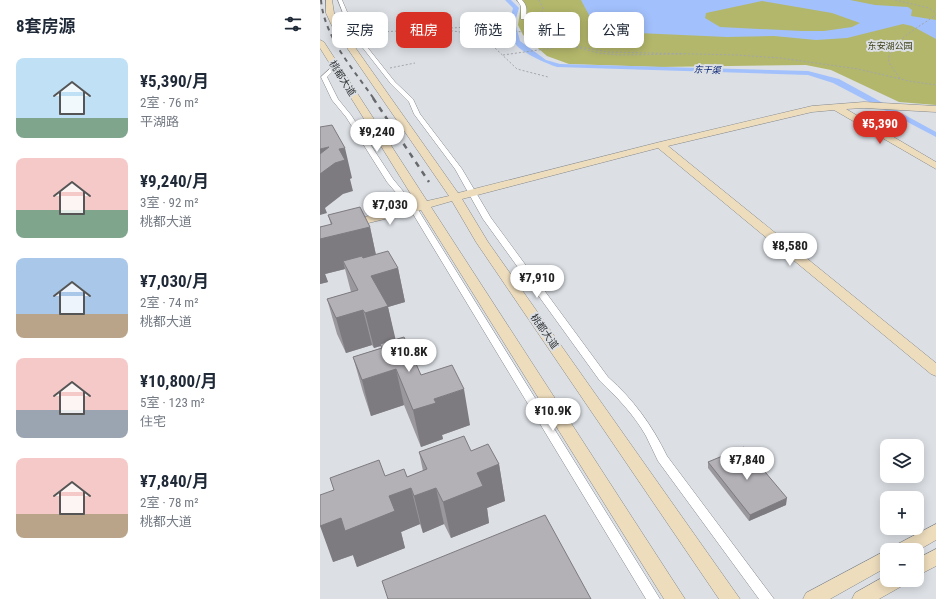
<!DOCTYPE html>
<html lang="zh">
<head>
<meta charset="utf-8">
<style>
	:root { --surface:#fff; --page:#f2f2f3; --text:#1f2937; --muted:#747a83; --accent:#d93025 }
	body { margin:0; font-family:"Roboto Condensed","Noto Sans SC",sans-serif; background:var(--page); color:var(--text); height:100vh; display:flex; flex-direction:column; font-size:15px; white-space:nowrap }
	* { box-sizing:border-box; margin:0 }
	p { font-size:13px; color:var(--muted) }
	.icon { flex:none; width:22px; height:22px; fill:none; stroke:currentColor; stroke-width:2; stroke-linecap:round; stroke-linejoin:round }
	.map { position:relative; flex:1; overflow:hidden }
	.drawer { display:flex; flex-direction:column; background:var(--surface); width:320px }
	.drawer>* { flex:none }
	.guide { position:absolute; left:12px; top:12px; width:380px; height:36px; display:flex; gap:8px }
	.controls { position:absolute; left:560px; top:439px; display:grid; gap:8px }
	.controls a { display:grid; place-items:center; width:44px; height:44px; border-radius:8px; background:var(--surface); box-shadow:0 2px 10px #0003; font-size:20px }
	.price { position:absolute; translate:-50% -34px; padding:0 9px; border-radius:14px; background:#fff; color:#222; font-size:13px; line-height:26px; filter:drop-shadow(0 1px 2px #0008) }
	.price::after { content:''; position:absolute; left:50%; top:24px; width:12px; height:9px; margin-left:-6px; background:inherit; clip-path:polygon(0 0,100% 0,50% 100%) }
	.price.current { background:var(--accent); color:#fff }
	ul { padding:0; list-style:none }
	li { display:flex; align-items:center; gap:12px; height:100px; padding:0 16px }
	li span { display:grid; place-items:center; flex:none; width:112px; height:80px; border-radius:8px; color:#555 }
	li>.icon { margin-inline-start:auto }
	span .icon { width:48px; height:48px; fill:#fffc; stroke-width:1 }
	li b { font-size:17px }
	h2 { display:flex; justify-content:space-between; align-items:center; height:48px; padding:0 16px; font-size:17px }
	.chip { padding:0 14px; border-radius:8px; background:var(--surface); box-shadow:0 2px 10px #0003; font-size:14px; line-height:36px }
	.chip.current { background:var(--accent); color:#fff }
	main { display:flex; flex:1; min-height:0 }
	.map>svg:first-child { display:block }
	.green { fill:#b3b76b }
	.water { fill:#a2c0fc; fill-rule:evenodd }
	.lines { fill:none; stroke-linecap:round; stroke-linejoin:round }
	.canal { fill:#a2c0fc; fill-rule:evenodd }
	.street-casing { stroke:#84888c; stroke-width:1 }
	.secondary-casing { stroke:#84888c; stroke-width:1 }
	.path { stroke:#a3a6aa; stroke-width:1; stroke-dasharray:2 2; stroke-linecap:butt }
	.street { fill:#fff; fill-rule:evenodd }
	.secondary { fill:#eeddbd; fill-rule:evenodd }
	.rail-far1 { stroke:#67696c; stroke-width:2; stroke-dasharray:4.5 4.5; stroke-linecap:butt }
	.rail { stroke:#67696c; stroke-width:2.5; stroke-dasharray:5.5 5.5; stroke-linecap:butt }
	.wall { fill:#9a979d }
	.shaded-wall { fill:#7d7b7f }
	.building { fill:#b3b0b6; stroke:#7d7b7f }
	.labels { text-anchor:middle; stroke-width:4; stroke-linejoin:round; paint-order:stroke }
	.far-park-label { font-size:9px; fill:#3f4019; stroke:#dce0e5 }
	.far-water-label { font-size:9px; font-style:italic; fill:#041f73; stroke:#dce0e5 }
	.street-label { font-size:10px; fill:#323436; stroke:#dce0e5 }
</style>
</head>
<body>
<main>
<section class="drawer">
<h2>8套房源<svg class="icon" aria-label="filters" viewBox="0 0 24 24"><path d="M4 7h16M4 17h16"/><circle cx="9" cy="7" r="2"/><circle cx="15" cy="17" r="2"/></svg></h2>
<ul>
<li><span style="background:linear-gradient(#bfe0f5 75%,#7fa58c 0)"><svg class="icon" aria-label="home" viewBox="0 0 24 24"><path d="M3 11l9-7 9 7M6 9v11h12V9"/></svg></span><div><b>¥5,390/月</b><p>2室 · 76 m²</p><p>平湖路</p></div></li>
<li><span style="background:linear-gradient(#f6c9c9 65%,#7fa58c 0)"><svg class="icon" aria-label="home" viewBox="0 0 24 24"><path d="M3 11l9-7 9 7M6 9v11h12V9"/></svg></span><div><b>¥9,240/月</b><p>3室 · 92 m²</p><p>桃都大道</p></div></li>
<li><span style="background:linear-gradient(#a9c7e8 70%,#b9a48a 0)"><svg class="icon" aria-label="home" viewBox="0 0 24 24"><path d="M3 11l9-7 9 7M6 9v11h12V9"/></svg></span><div><b>¥7,030/月</b><p>2室 · 74 m²</p><p>桃都大道</p></div></li>
<li><span style="background:linear-gradient(#f6c9c9 65%,#9aa5b1 0)"><svg class="icon" aria-label="home" viewBox="0 0 24 24"><path d="M3 11l9-7 9 7M6 9v11h12V9"/></svg></span><div><b>¥10,800/月</b><p>5室 · 123 m²</p><p>住宅</p></div></li>
<li><span style="background:linear-gradient(#f6c9c9 70%,#b9a48a 0)"><svg class="icon" aria-label="home" viewBox="0 0 24 24"><path d="M3 11l9-7 9 7M6 9v11h12V9"/></svg></span><div><b>¥7,840/月</b><p>2室 · 78 m²</p><p>桃都大道</p></div></li>
</ul>
</section>
<div class="map">
<svg width="616" height="599" viewBox="0 0 616 599">
	<rect width="100%" height="100%" fill="#dce0e5"/>
	<path class="green" d="M196,0h420v105l-37,-3 -68,-32 -25,-5 -147,2 -90,-3 -22,-8 -24,-21 -5,-10 3,-21z"/>
	<path class="water" d="M261,0h269l25,5 33,2 4,3 -1,6 25,4v19l-24,-13 -9,-2 -56,14 -31,2 -42,-4 -47,1 -89,-4 -20,-3 -19,-6 -9,-7zM442,1l70,12 28,10 -8,4 -28,4h-22l-82,-4 -15,-9 1,-5z"/>
	<g class="lines">
		<path class="canal" d="M185,0h6l8,8 -4,14 5,19 26,19 14,4 248,7 31,8 97,53v5l-103,-54 -25,-8 -251,-8c-10,-3 -39,-16 -43,-25 -6,-11 -4,-23 -1,-34z"/>
		<g class="street-casing">
			<g id="street">
				<path d="M18,0h4l9,21 13,22 31,39 18,17 7,15 42,55 29,49 117,159c25,22 44,48 59,79l107,143h-15l-101,-138c-4,-8 -8,-17 -12,-25 -12,-21 -28,-38 -46,-55l-117,-162 -28,-50 -41,-55 -5,-12 -18,-18 -32,-41 -13,-22z"/>
				<path d="M197,0h5c5,5 5,10 4,17h12l2,1v2l-19,-1v-13z"/>
				<path d="M15,64l3,2 -11,11 11,22 13,16 42,64 24,29 243,391h-14l-236,-390 -23,-27 -41,-65 -14,-17 -11,-23z"/>
			</g>
		</g>
		<g class="secondary-casing">
			<g id="secondary">
				<path d="M6,0h6l2,13 6,13 118,167 202,-51 152,-36 52,-4 72,4v6l-72,-4 -18,1 90,53v7l-102,-59 -22,2 -144,34 268,217v13l-5,-2 -273,-226 -196,51 26,43 252,357h-21l-243,-357 -24,-41 -21,6 254,392h-21l-243,-389 -101,25v-7l97,-24 -97,-156v-8l4,2 103,159 22,-5 -117,-170 -6,-13z"/>
				<path d="M616,524v16l-19,11 -24,-1 3,-5z"/>
				<path d="M616,549v17l-19,10v-17z"/>
				<path d="M567,550v17l-57,32h-27l3,-6z"/>
				<path d="M567,575v5h17l-2,6 -23,13h-27l3,-6z"/>
			</g>
		</g>
		<g class="path">
			<path d="M219,0l4,8 -2,6"/>
			<path d="M575,0l34,8 7,5"/>
			<path d="M219,25l6,7 12,8 19,6 32,6 129,3 43,3 78,11 51,12 27,4"/>
			<path d="M119,29l21,3 18,7 16,8 23,22 31,8"/>
			<path d="M120,30l5,5 -5,2"/>
			<path d="M43,33l106,-6 65,6 28,11 37,9 19,2 66,-1"/>
			<path d="M183,55l64,-9"/>
			<path d="M70,68l25,-5"/>
			<path d="M580,78c-3,-4 -9,-11 -11,-16 -5,-17 35,-38 47,-47"/>
		</g>
		<use href="#street" class="street"/>
		<use href="#secondary" class="secondary"/>
		<path class="rail-far1" d="M1,0c3,37 33,70 53,99"/>
		<path class="rail" d="M53,98l56,84"/>
	</g>
	<g class="wall">
		<path d="M8,215l42,12 6,28 22,13 7,34 -17,5 7,33 26,35 49,50 -28,10 1,4 -22,8 -17,-42 -33,11 -8,-24 -10,-35 28,-9v-2l-7,2 -2,-3 -26,8 -9,-19 -10,-35 24,-7 -6,-23 -20,5 3,8 -8,2v-57l11,-2z"/>
		<path d="M151,451l28,13 6,37 -18,7 2,15 -38,15 -7,-14 -21,9 -3,-9 -19,8 4,16 -48,19 -4,-12 -20,7 52,-86 22,1 16,-6 -4,-19z"/>
		<path d="M388,462l78,43 -37,16 -41,-53z"/>
	</g>
	<g class="shaded-wall">
		<path d="M9,147l10,2 6,-1 7,30 -2,1 3,12 -10,3 -18,14 2,5 -7,2v-66z"/>
		<path d="M50,227l7,33 -34,1 2,8 -20,5 3,8 -8,2v-45z"/>
		<path d="M78,268l7,34 -17,5 8,34 -22,7 -9,-35 6,-37z"/>
		<path d="M43,310l9,35 -26,8 -10,-35z"/>
		<path d="M76,369l8,36 -33,11 -9,-36z"/>
		<path d="M144,389l6,36 -28,10 1,4 -22,8 -8,-37 21,-11z"/>
		<path d="M179,464l6,37 -18,7 2,15 -38,15 -8,-36 34,-29z"/>
		<path d="M91,488l9,36 -19,8 4,16 -48,19 -4,-12 -20,7 -13,-36 69,-30z"/>
		<path d="M116,488l8,36 -21,9 -9,-37z"/>
		<path d="M467,498l-1,7 -37,16 1,-6z"/>
	</g>
	<g class="building">
		<path d="M12,125l13,23 -6,1 6,11 -10,3 -15,11v-20l9,-7 -9,2v-22z"/>
		<path d="M40,207l10,20 -50,12v-12l12,-3 -4,-9z"/>
		<path d="M68,251l10,17 -27,8 17,30 -23,7 -2,-3 -27,8 -9,-19 31,-9 -15,-29 19,-5 1,2z"/>
		<path d="M84,337l17,38 31,-10 12,24 -30,10 2,4 -23,7 -17,-41 -34,11 -9,-23 29,-9 -2,-4z"/>
		<path d="M144,436l7,15 17,-7 11,20 -22,9 6,13 -40,16 -7,-14 -22,8 -3,-8 -22,8 6,15 -50,20 -4,-13 -21,8v-31l14,-5 -4,-12 49,-18 6,16 19,-7 3,8 20,-8 -8,-17z"/>
		<path d="M424,447l43,51 -37,17 -42,-53z"/>
		<path d="M225,515l46,84h-203l-6,-18z"/>
	</g>
	<g class="labels">
		<g class="far-park-label">
			<text x="570" y="49">东安湖公园</text>
		</g>
		<g class="far-water-label">
			<text transform="translate(387 70) rotate(2)" y="3">东干渠</text>
		</g>
		<g class="street-label">
			<text transform="translate(23 78) rotate(58)" y="4">桃都大道</text>
			<text transform="translate(225 331) rotate(55)" y="4">桃都大道</text>
		</g>
	</g>
</svg>
<div class="controls">
<a><svg class="icon" aria-label="layers" viewBox="0 0 24 24"><path d="M12 4l9 5-9 5-9-5zM3 14l9 5 9-5"/></svg></a>
<a>+</a>
<a>−</a>
</div>
<b class="price current" style="left:560px;top:145px">¥5,390</b>
<b class="price" style="left:57px;top:153px">¥9,240</b>
<b class="price" style="left:70px;top:226px">¥7,030</b>
<b class="price" style="left:470px;top:267px">¥8,580</b>
<b class="price" style="left:217px;top:299px">¥7,910</b>
<b class="price" style="left:89px;top:373px">¥10.8K</b>
<b class="price" style="left:233px;top:432px">¥10.9K</b>
<b class="price" style="left:427px;top:481px">¥7,840</b>
<div class="guide">
<a class="chip">买房</a>
<a class="chip current">租房</a>
<a class="chip">筛选</a>
<a class="chip">新上</a>
<a class="chip">公寓</a>
</div>
</div>
</main>
</body>
</html>
